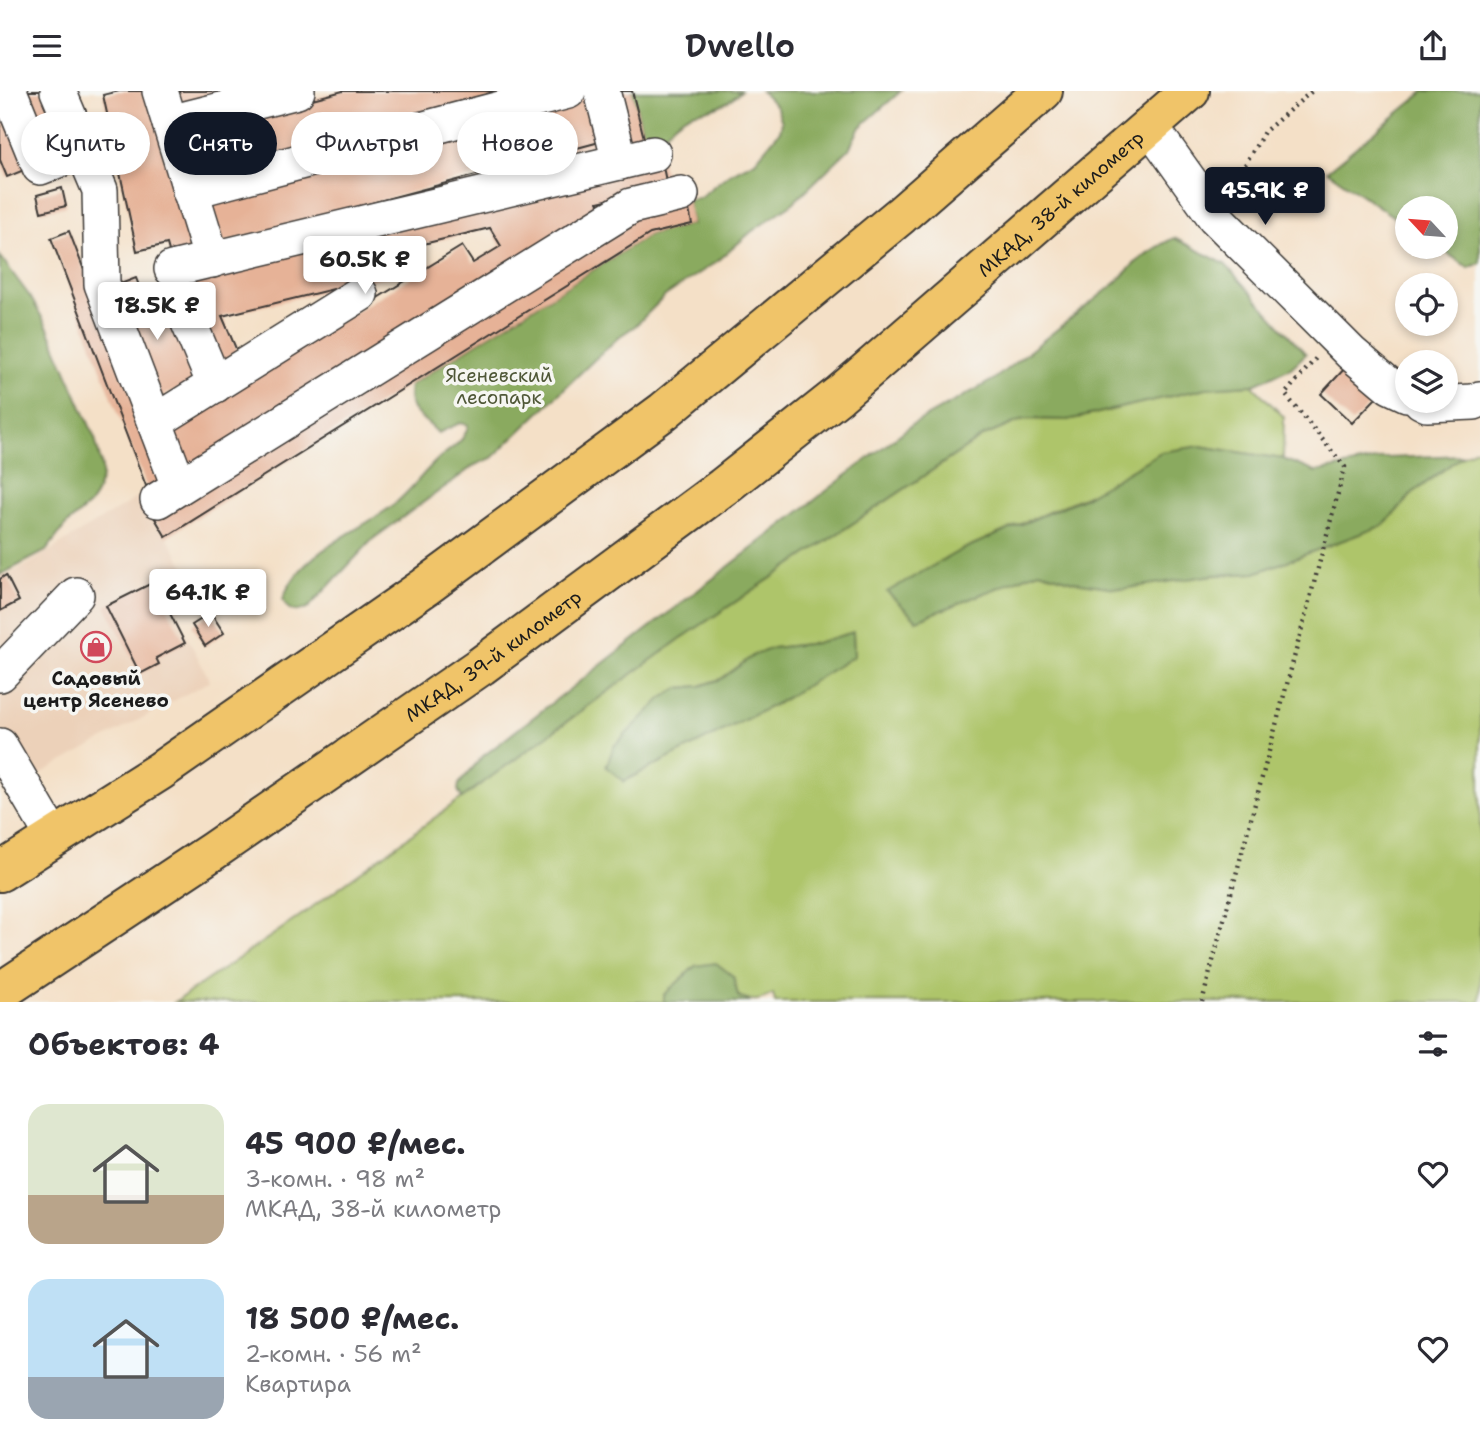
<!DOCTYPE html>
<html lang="ru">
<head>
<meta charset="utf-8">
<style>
	:root { --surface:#fff; --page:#f7f7f7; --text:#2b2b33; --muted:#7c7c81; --accent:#111827 }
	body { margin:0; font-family:"Shantell Sans",sans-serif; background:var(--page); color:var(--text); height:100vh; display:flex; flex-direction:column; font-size:26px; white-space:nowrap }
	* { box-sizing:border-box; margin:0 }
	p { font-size:23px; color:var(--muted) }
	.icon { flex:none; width:38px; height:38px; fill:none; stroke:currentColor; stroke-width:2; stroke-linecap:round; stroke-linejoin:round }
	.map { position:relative; height:911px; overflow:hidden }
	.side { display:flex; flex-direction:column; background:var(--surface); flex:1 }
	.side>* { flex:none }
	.hud { position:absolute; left:21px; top:21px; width:700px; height:63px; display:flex; gap:14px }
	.needle { width:46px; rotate:296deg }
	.buttons { position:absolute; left:1395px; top:105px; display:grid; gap:14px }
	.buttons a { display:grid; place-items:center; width:63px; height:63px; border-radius:50%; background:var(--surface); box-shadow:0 4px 10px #0003; font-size:35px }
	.price { position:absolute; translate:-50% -60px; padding:0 16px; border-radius:7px; background:#fff; color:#222; font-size:23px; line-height:46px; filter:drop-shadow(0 2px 4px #0008) }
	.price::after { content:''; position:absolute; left:50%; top:42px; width:21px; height:16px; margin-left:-10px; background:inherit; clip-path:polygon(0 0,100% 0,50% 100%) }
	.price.active { background:var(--accent); color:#fff }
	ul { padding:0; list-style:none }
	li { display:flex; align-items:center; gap:21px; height:175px; padding:0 28px }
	li span { display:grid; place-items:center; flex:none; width:196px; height:140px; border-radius:21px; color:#555 }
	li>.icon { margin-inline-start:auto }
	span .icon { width:84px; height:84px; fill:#fffc; stroke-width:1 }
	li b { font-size:30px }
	h2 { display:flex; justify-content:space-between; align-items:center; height:84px; padding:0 28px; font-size:30px }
	.chip { padding:0 24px; border-radius:32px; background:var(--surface); box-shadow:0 4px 10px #0003; font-size:24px; line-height:63px }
	.chip.active { background:var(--accent); color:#fff }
	header { display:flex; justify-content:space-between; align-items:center; height:91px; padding:0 28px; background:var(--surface); font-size:32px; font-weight:600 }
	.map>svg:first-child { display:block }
	.built { fill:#ecd1b9 }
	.green { fill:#aec56a; stroke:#657043; stroke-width:2; fill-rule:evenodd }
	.forest { fill:#8aaa5e; stroke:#53633d; stroke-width:2 }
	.building { fill:#e6b297 }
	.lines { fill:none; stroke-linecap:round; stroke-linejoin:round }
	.minor-casing { stroke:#3c3936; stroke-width:38 }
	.highway-casing { stroke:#3c3936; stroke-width:42 }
	.path { stroke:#3c3936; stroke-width:4.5; stroke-dasharray:2 5; stroke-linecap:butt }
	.minor { stroke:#fff; stroke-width:35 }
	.highway { stroke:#f0c469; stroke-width:38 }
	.labels { text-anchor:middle; stroke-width:7; stroke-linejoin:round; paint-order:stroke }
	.street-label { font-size:19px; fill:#1c1c1c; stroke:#f6f6f2 }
	.park-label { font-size:19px; fill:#4f5737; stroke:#f6f6f2 }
	.poi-label { font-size:19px; font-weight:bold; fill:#1c1c1c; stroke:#f6f6f2 }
</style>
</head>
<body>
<header><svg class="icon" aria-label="menu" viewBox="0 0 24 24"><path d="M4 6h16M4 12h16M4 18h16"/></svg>Dwello<svg class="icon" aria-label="share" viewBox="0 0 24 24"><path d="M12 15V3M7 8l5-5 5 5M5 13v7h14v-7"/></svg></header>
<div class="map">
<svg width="1480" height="911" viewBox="0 0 1480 911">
	<rect width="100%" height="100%" fill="#f6f6f2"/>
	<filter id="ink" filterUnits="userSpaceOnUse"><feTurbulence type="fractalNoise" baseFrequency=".0143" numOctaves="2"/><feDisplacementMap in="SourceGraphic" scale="14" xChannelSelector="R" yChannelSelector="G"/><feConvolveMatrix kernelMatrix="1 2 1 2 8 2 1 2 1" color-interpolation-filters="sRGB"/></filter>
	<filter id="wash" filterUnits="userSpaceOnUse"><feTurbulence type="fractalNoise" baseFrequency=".00686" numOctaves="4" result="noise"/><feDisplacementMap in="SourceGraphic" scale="28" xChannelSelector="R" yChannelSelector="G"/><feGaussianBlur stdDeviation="1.57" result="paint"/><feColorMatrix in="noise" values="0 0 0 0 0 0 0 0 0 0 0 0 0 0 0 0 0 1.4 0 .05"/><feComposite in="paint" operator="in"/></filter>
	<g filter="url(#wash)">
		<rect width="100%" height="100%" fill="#f4e0c7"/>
		<path class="built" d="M143,403l59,103 -27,16 35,68 -181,99 -29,-48v-153l25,-13z"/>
		<path class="green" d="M1252,294l32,32 -1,42 -83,-13 -239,104 -44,70 122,-49 42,12 174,-10 129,-48 30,-33 49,-37 17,-8v555h-705l-2,-8c-14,8 -20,8 -35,2l-5,-20 -69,18v8h-489l118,-81 387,-282 302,-202 42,-18 44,1 138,-32zM853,542l1,23 -76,47 -154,78 55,-93 21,-2 21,-7 52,-31 43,-5z"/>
		<g class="forest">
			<path d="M632,0h109c-14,14 -26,17 -45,21 -15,3 -31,20 -39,32l-11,2z"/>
			<path d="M761,0h140l-41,36 -11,22 -56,54 -42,29 -32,28 -54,36 -30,30 -15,10 -26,24 -102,98 -17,7 -102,74 -64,68c-12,7 -21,6 -26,-8 16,-46 73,-66 109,-93 17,-13 29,-31 45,-46 12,-11 28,-17 31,-35l-8,-2 -22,10c-16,-18 -33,-19 -28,-48l240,-151 42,-10 -5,-24 13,-3 29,-23 26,-13 25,-30 2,-9 -6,-16z"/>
			<path d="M1425,0h55v172l-11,5 -31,-21h8v-39h-39v18l-80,-55z"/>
			<path d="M1174,147l51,26 81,90 -15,14 -39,17 -46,3 -138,32 -44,-1 -42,18 -302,202 -218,159 -4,-8 1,-6 23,-27 431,-333 80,-44 124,-98c18,-21 32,-32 57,-44z"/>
			<path d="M0,165l31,42 17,30 47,110 7,29v10l-7,19 -6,9 -24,21 -19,25 -46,24z"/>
			<path d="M1200,355l83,13 33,13 69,-14 78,-3 -49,37 -30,33 -129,48 -42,2 -91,14 -41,-6 -42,-12 -122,49 -30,-28 74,-42 122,-52 78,-46z"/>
			<path d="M853,541l1,24 -76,47 -154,78 -18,-14 8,-21 48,-48 17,-10 21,-2 21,-7 33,-24 19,-7 43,-5z"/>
			<path d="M716,872l17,13 5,20 13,6h-87v-7l31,-29z"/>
		</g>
		<g id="blocks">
			<g class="building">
				<path d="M22,0h21l23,56 -19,7z"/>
				<path d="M119,0h33l46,159 -27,8 -4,-14 -30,7 -34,-156z"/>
				<path d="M174,0h81l-76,21z"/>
				<path d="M343,0h180l-329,86 -12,-44z"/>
				<path d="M613,0h19l14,55 -18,5z"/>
				<path d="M595,4l12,45 -385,103 -12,-44z"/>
				<path d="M0,7l29,70 -22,9 -7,-17z"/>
				<path d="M662,71l5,24 -69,16 5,9 -413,256 -24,-39 296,-182 11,17 28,-17 -11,-18 -100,24 5,22 -173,42 18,42 -23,9 -44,-63 -6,-24z"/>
				<path d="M62,97l4,18 -25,6 -4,-17z"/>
				<path d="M687,109l5,24 -42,10 -484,303 -13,-22 484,-303z"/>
				<path d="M69,140l97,253 -18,7 -97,-253z"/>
				<path d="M136,187l9,23 10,-5 11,26 8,-3 27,61 -44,18 -42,-112z"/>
				<path d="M1347,275l31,30 -26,27 -31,-29z"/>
				<path d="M6,484l13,26 -19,10v-32z"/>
				<path d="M154,491l31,61 -29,15 3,6 -19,10 -34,-68z"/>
				<path d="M211,522l13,20 -19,13 -13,-21z"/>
			</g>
		</g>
	</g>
	<g filter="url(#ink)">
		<use href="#blocks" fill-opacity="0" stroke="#3c3936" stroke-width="2"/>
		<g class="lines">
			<g class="minor-casing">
				<g id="minor">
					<path d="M9,0l31,76 43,-17"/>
					<path d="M58,0l42,99 2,94 77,202"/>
					<path d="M160,0l52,169"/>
					<path d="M602,0l18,71"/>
					<path d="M170,32l127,-32"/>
					<path d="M1150,35l65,91 136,136 39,33 17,8"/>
					<path d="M190,100l378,-100"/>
					<path d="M172,178l481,-115"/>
					<path d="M184,220l31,74"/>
					<path d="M1421,310l6,3 47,-2 6,-3"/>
					<path d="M155,331l205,-128"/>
					<path d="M158,409l473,-294 50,-12"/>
					<path d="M0,583l76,-79"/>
					<path d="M0,655l54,92"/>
				</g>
			</g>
			<g class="highway-casing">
				<g id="highway">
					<path d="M0,781l160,-101 265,-184 239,-176 237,-196 142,-124"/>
					<path id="s1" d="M0,901l213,-141 268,-185 242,-179 116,-92 351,-304"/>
				</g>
			</g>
			<g class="path">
				<path d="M1231,98l33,-57 48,-41"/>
				<path d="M1202,911l143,-535 -60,-73 31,-36"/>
			</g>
			<use href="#minor" class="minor"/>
			<use href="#highway" class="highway"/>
		</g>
	</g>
	<defs>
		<g id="shop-ring" transform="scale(1.575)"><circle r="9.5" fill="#f6f6f2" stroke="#d1495b" stroke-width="1.5"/><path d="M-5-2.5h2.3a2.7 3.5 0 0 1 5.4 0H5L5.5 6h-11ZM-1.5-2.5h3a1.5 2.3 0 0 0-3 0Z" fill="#d1495b"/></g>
	</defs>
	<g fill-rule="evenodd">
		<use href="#shop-ring" x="96" y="556"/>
	</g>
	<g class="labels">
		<g class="street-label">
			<text dy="7" stroke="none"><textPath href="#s1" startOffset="1323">МКАД, 38-й километр</textPath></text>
			<text dy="7" stroke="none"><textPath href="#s1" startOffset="597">МКАД, 39-й километр</textPath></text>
		</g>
		<g class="park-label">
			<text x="499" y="291">Ясеневский<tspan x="499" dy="22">лесопарк</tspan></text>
		</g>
		<g class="poi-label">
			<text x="96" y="594">Садовый<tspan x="96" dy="22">центр Ясенево</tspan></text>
		</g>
	</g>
</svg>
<div class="buttons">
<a><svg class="needle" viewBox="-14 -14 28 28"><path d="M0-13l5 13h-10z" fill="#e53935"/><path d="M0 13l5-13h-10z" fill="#7c7c81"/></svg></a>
<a><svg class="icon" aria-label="locate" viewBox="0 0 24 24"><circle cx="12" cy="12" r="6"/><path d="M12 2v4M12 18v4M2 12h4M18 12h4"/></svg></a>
<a><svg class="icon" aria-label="layers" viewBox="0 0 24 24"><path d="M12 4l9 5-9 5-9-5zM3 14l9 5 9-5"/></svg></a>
</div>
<b class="price active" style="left:1265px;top:136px">45.9K ₽</b>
<b class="price" style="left:365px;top:205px">60.5K ₽</b>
<b class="price" style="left:157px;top:251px">18.5K ₽</b>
<b class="price" style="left:208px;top:538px">64.1K ₽</b>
<div class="hud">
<a class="chip">Купить</a>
<a class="chip active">Снять</a>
<a class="chip">Фильтры</a>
<a class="chip">Новое</a>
</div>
</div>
<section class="side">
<h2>Объектов: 4<svg class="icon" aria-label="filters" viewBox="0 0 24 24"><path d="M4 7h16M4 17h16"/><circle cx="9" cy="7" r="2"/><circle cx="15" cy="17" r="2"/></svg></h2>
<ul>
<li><span style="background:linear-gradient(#dfe7d0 65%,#b9a48a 0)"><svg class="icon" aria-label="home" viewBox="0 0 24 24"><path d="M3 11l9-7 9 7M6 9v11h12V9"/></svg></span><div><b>45 900 ₽/мес.</b><p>3-комн. · 98 m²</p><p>МКАД, 38-й километр</p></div><svg class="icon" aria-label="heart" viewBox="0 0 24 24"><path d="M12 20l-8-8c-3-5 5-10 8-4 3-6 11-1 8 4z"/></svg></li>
<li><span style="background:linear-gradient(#bfe0f5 70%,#9aa5b1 0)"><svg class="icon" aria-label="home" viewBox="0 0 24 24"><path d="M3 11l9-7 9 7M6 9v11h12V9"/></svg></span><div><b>18 500 ₽/мес.</b><p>2-комн. · 56 m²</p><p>Квартира</p></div><svg class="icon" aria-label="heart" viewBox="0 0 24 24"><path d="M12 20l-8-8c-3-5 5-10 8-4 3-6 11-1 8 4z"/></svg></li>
</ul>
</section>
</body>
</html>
